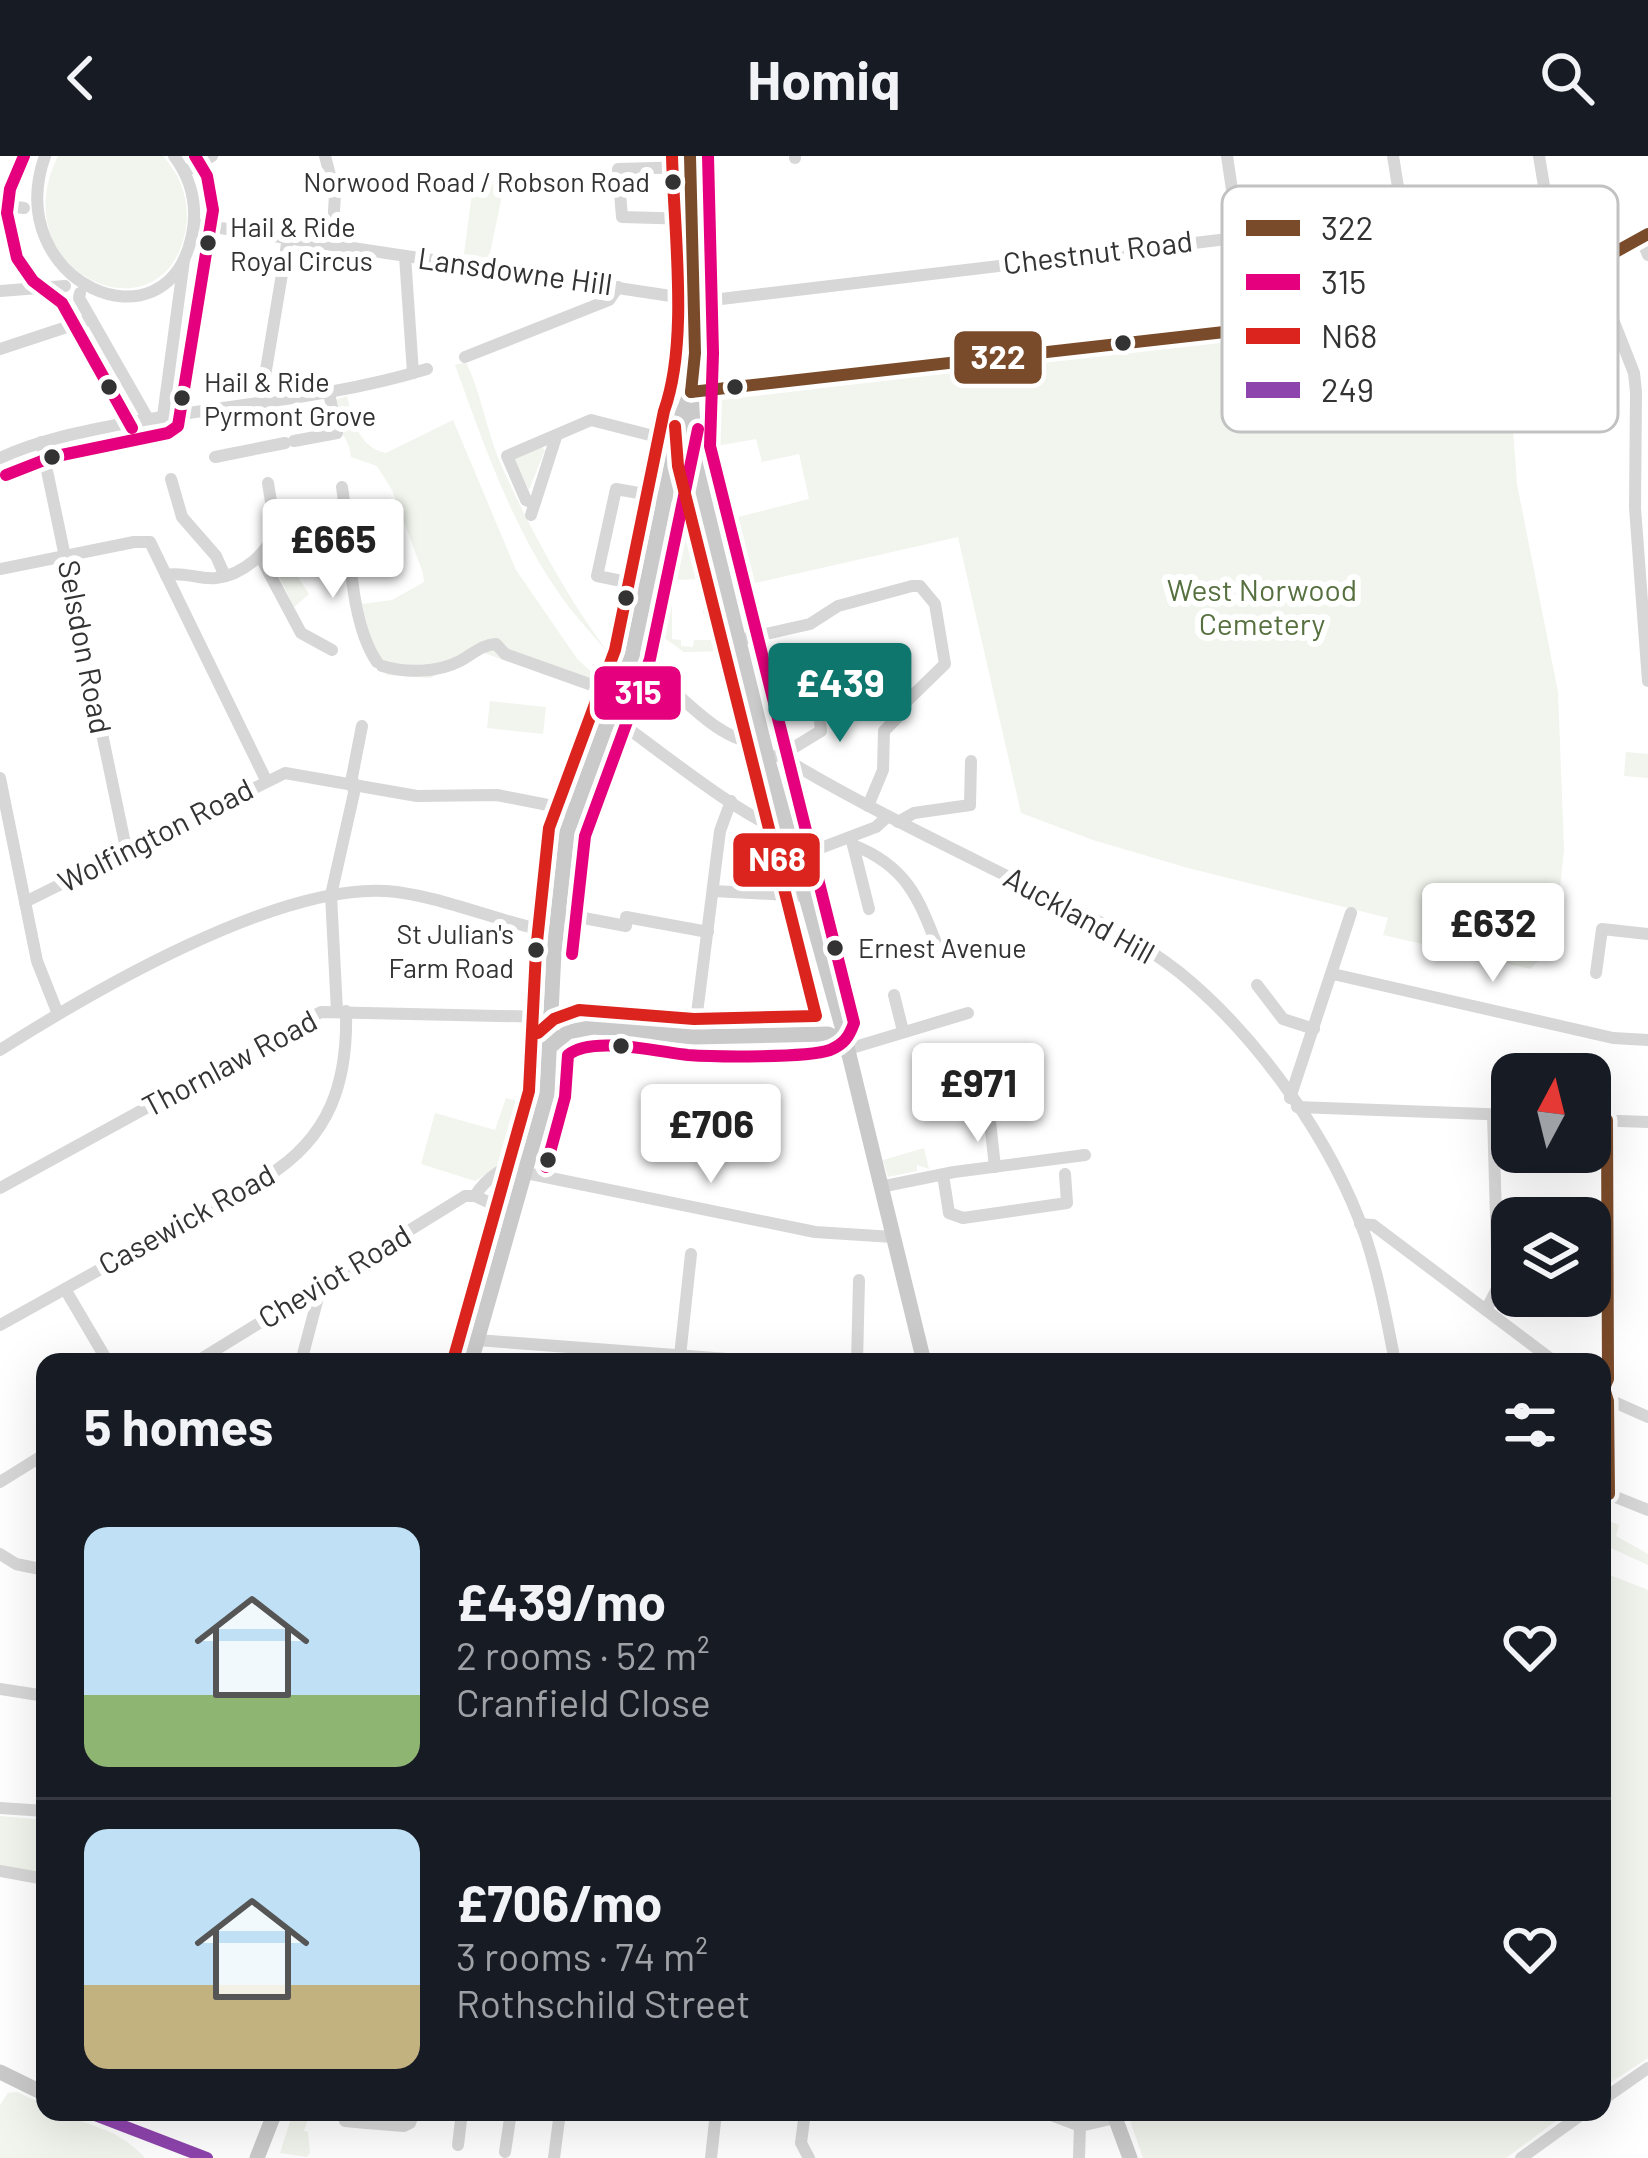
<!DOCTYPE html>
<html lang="en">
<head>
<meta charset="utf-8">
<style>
	:root { --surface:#171b24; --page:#20242c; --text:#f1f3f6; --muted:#9ea1a6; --line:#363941; --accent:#0f766e }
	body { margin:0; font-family:Barlow,sans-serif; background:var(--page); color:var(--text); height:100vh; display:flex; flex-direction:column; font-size:45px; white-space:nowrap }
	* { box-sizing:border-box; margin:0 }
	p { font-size:39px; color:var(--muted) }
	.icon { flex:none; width:66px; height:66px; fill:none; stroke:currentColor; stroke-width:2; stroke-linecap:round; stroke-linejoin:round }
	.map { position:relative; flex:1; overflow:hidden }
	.panel { position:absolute; left:36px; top:1197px; width:1575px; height:768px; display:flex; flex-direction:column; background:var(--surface); border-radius:24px; box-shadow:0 12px 48px #0002 }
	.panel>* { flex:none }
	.needle { width:78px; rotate:7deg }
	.controls { position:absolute; left:1491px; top:897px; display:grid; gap:24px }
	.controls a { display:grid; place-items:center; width:120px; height:120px; border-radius:24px; background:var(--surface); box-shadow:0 12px 48px #0002; font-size:60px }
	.price { position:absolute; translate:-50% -102px; padding:0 27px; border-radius:12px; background:#fff; color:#222; font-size:39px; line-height:78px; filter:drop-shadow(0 3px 6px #0008) }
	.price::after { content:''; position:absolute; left:50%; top:72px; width:36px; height:27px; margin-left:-18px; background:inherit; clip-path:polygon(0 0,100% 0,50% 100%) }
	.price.current { background:var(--accent); color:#fff }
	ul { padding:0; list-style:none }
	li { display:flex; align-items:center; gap:36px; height:300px; padding:0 48px }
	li+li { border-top:3px solid var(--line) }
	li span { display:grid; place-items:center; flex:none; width:336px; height:240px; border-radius:24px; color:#555 }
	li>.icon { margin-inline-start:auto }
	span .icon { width:144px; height:144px; fill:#fffc; stroke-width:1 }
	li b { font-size:51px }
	h2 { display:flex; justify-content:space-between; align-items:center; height:144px; padding:0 48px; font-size:51px }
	header { display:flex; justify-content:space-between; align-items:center; height:156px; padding:0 48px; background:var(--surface); font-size:54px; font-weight:700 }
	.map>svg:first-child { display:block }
	.green { fill:#f1f5ed; fill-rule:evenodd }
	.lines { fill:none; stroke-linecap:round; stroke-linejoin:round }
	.minor { stroke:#d7d7d7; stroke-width:12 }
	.major { stroke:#cacaca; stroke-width:15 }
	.bus-1-casing { stroke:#fff; stroke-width:21 }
	.bus-2-casing { stroke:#fff; stroke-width:21 }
	.bus-3-casing { stroke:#fff; stroke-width:21 }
	.bus-4-casing { stroke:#fff; stroke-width:21 }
	.bus-1 { stroke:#7a4b2a; stroke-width:12 }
	.bus-2 { stroke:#e5007d; stroke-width:12 }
	.bus-3 { stroke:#dc241f; stroke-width:12 }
	.bus-4 { stroke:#8e44ad; stroke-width:12 }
	.bus-dot { fill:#333; stroke:#fff; stroke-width:4.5 }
	.labels { text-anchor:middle; stroke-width:12; stroke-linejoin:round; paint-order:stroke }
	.bus-label { font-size:27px; fill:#333; stroke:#fff; text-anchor:start }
	.street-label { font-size:30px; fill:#333; stroke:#fff }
	.park-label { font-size:30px; fill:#56703f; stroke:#fff }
	.key { fill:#fff; stroke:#c2c2c2; stroke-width:3 }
	.key-label { font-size:33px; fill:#333 }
	.line-badge { stroke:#fff; stroke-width:4.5 }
	.badge-label { font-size:33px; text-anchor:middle; font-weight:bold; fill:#fff }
</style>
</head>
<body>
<header><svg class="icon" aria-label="back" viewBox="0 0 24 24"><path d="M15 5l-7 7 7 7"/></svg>Homiq<svg class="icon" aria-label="search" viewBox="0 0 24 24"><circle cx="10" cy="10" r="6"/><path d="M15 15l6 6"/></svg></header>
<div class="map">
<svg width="1648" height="2002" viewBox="0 0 1648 2002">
	<rect width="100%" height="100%" fill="#fff"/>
	<g class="green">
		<path d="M58,0h105c19,21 28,48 22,77 -24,111 -185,39 -127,-77z"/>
		<path d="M474,22l31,3 -16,77 -25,-4z"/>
		<path d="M1491,159l14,5 12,164 41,208 6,157 -8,80 -6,21 -20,19 -147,-34 5,-17 -200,-50 -95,-28 -72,-27 -63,-276 -220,50 -16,-66 87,-22 -10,-45 -37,8 -6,-23 -51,9 1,-46 487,-58z"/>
		<path d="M466,206c15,31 20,66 33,98 29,66 72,146 117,202 -20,-24 -43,-47 -60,-73 -46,-68 -73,-147 -101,-224z"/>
		<path d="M347,240c6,24 12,52 39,57l67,-33 63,150 62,90 33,29 -3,8 -127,-45 -51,26 -43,-3 -14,-25 -11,-46 30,-4 32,-18 -1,-9 -31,-83 -15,-24 -26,-9c-2,-18 -9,-25 -23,-35l-1,-19z"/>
		<path d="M540,289l5,5 -16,40 -16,-32z"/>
		<path d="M683,335l15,7 37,153 -51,1 -21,-15 -22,-4 33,-135zM703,423v35l11,1v25h-20l-1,7 -12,-1v-6l-9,-1v-59z"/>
		<path d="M293,414l16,24 -15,13 -17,-35z"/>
		<path d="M490,545l56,6 -3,27 -56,-6z"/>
		<path d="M1626,596l22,2v24l-24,-2z"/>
		<path d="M506,942l28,7 -17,50 -42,26 -54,-17 14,-51 60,17z"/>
		<path d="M924,992l5,21 -12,-4v6l-29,6 -5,-17z"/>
		<path d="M1602,1362l17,7 -3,11 32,18v11l-46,-21z"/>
		<path d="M1602,1416l46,18v468l-46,30z"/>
		<path d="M0,1660l45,4v54l-45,-9z"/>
		<path d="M17,1936l28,13v7c30,0 81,23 100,46h-145v-53l8,-12z"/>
		<path d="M293,1956h17l-6,19 4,1 2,21 -3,4 -27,-4z"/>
		<path d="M1127,1956h441l-62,46h-363z"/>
	</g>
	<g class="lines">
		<g class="minor">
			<path d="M45,0c-45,126 122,200 147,79 6,-30 0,-55 -18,-79"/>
			<path d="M325,0l10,38 -3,51"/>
			<path d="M795,0v2"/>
			<path d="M1227,0l12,81"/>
			<path d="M1393,0l10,62"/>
			<path d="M1539,0l21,126"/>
			<path d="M691,11l-73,2 4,48 70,2"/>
			<path d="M186,15l26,-15"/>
			<path d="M0,49l24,3"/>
			<path d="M194,68l510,77 777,-92 18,92"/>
			<path d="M1641,82l7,17"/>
			<path d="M405,100l8,117"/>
			<path d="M1592,110l42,107 2,19 -1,116 13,173"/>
			<path d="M0,135l65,-5"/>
			<path d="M80,137l-1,5 69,121"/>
			<path d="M0,193l91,-30"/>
			<path d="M465,201l144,-57 9,-13"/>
			<path d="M691,236l818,-92 34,-8 105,-58"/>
			<path d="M261,244l27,-162"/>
			<path d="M163,260l21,-156"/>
			<path d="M294,285l43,-8 -8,-40"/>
			<path d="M41,286l86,411"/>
			<path d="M215,301l70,-14"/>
			<path d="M0,302c37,-17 76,-25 116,-33 103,-20 210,-25 311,-56"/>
			<path d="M171,323l11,38 34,39 9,20"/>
			<path d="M268,327l7,44"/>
			<path d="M342,331c8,49 6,133 35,175"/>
			<path d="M533,347l-7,-3 -19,-44 84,-36 86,22"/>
			<path d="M531,359l25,-78"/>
			<path d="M260,400l41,77 31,17"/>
			<path d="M0,413l134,-27h16l116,238"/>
			<path d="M166,419c18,-4 33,5 50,3 26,-3 55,-26 59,-51l68,-10"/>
			<path d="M647,430l-50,-10 19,-87 51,9"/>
			<path d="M739,484l71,-16 28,-18 74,-20h8l15,18 10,60 -40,39 -6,13 -15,15 -1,39 -15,36"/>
			<path d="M632,499c35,23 87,94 132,87"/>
			<path d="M382,510c24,7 55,7 78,-5 13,-7 21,-16 36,-17l9,10 115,41"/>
			<path d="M612,561c41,28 135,106 178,116"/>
			<path d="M783,598l38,-23 -3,-31"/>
			<path d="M768,602l15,-4 12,11c73,43 150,80 226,118 53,26 111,52 158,89 79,64 154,170 187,266 13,40 21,83 29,124"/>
			<path d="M0,622l37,183 21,53"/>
			<path d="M898,666l16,-9 56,-8 1,-44"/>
			<path d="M851,682l2,7c54,21 66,54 85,103"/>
			<path d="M853,689l16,64"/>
			<path d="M797,701l79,-30 12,-11"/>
			<path d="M714,735l92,5"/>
			<path d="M25,746l260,-129 132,23 80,-1 76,15"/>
			<path d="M557,757l69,13v-9l82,15"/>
			<path d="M1596,817l6,-44 46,5"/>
			<path d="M1333,818l280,64 35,2"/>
			<path d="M1257,829l26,34 31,10"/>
			<path d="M894,839l9,36"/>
			<path d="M337,855l-6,-116 23,-102 -2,-16 10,-51"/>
			<path d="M694,881l26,-206 11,-30"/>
			<path d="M982,893l13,118"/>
			<path d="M0,894c93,-59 276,-166 386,-159 55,4 114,32 170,42"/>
			<path d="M845,894l123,-37"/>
			<path d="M1290,942l61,-185"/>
			<path d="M1297,951l215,8"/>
			<path d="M1590,964l58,2"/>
			<path d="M1607,964l1,259 -4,9 4,13 1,93"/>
			<path d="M526,1017l289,59 78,5"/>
			<path d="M943,1019l6,38 14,5 104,-15 -2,-29"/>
			<path d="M880,1031l74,-15 131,-17"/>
			<path d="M0,1032l321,-176 229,5"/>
			<path d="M475,1040l39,18"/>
			<path d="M1360,1068l13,1 182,137"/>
			<path d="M65,1133l43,73"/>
			<path d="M1486,1154l12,-23 -5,-173"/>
			<path d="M0,1169l266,-148c64,-39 82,-95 80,-166"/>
			<path d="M477,1184l289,22"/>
			<path d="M680,1200l11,-102"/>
			<path d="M196,1206l269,-166h10c9,-16 35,-36 54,-34"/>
			<path d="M301,1206l20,-76"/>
			<path d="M857,1206l2,-82"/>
			<path d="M1603,1241l45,20"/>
			<path d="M0,1326l45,-28"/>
			<path d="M1603,1336l45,18"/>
			<path d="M0,1398l16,10 29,6"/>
			<path d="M0,1533l45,7"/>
			<path d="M0,1652l45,3"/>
			<path d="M0,1715l45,8"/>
			<path d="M1602,1944l46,-32"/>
			<path d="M805,1956l-4,31 8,15"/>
			<path d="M1043,1956l37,14 35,-8"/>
			<path d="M345,1965l22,2 2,-11"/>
			<path d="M367,1967l37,3 6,-3 4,-11"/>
			<path d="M458,1989l4,-33"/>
			<path d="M505,1996l6,-40"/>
			<path d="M554,2002l6,-46"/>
			<path d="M711,2002l5,-46"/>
			<path d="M1079,2002l1,-32"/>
			<path d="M1521,2002l64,-46"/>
		</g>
		<g class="major">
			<path d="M691,236l4,70 74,302 74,266 81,332"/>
			<path d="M551,890l17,-14 26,-5 100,10 134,-3 12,6 5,10"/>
			<path d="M471,1206l76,-268 7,-142 13,-120 65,-177 50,-240 9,-23 4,-39 -5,-197"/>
			<path d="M0,1916l45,22"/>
			<path d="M87,1956l120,46"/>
			<path d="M1113,1956l17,46"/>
			<path d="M257,2002l18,-46"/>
		</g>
		<g class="bus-1-casing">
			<g id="bus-1">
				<path d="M690,0l5,197 -4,39"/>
				<path d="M691,236l818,-92 34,-8 105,-58"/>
				<path d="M1607,964l1,259 -4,9 4,13 1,93"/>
			</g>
		</g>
		<g class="bus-2-casing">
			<g id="bus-2">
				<path d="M24,0l-14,33 -3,24 10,45 16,23 29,22 70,125"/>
				<path d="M6,319l46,-18 116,-24 10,-7 35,-216 -6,-34 -12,-20"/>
				<path d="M572,798l13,-118 65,-177 48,-230"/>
				<path d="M546,1011l19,-70 3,-42c24,-20 90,-3 120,0 28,2 119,3 142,-5 14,-6 19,-13 24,-27l-144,-577 3,-93 -5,-197"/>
			</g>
		</g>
		<g class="bus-3-casing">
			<g id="bus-3">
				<path d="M538,877l16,-14 25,-9 115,9 122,-3 -138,-550 -3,-40"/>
				<path d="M454,1201l75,-266 7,-140 13,-123 66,-178 49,-239c25,-69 10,-179 8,-255"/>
			</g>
		</g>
		<g class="bus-4-casing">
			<path id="bus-4" d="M87,1956l120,46"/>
		</g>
		<use href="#bus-1" class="bus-1"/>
		<use href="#bus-2" class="bus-2"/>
		<use href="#bus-3" class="bus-3"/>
		<use href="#bus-4" class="bus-4"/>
	</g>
	<g class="bus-dot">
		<circle cx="673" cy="26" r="10"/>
		<circle cx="208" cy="87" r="10"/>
		<circle cx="1123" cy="187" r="10"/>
		<circle cx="109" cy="231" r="10"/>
		<circle cx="735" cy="231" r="10"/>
		<circle cx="182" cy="242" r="10"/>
		<circle cx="52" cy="301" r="10"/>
		<circle cx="626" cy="442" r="10"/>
		<circle cx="835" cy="792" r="10"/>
		<circle cx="536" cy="794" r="10"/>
		<circle cx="621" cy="890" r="10"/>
		<circle cx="548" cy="1004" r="10"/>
	</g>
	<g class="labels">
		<g class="bus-label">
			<text x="650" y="36" text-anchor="end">Norwood Road / Robson Road</text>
			<text x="230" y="81">Hail &amp; Ride<tspan x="230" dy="34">Royal Circus</tspan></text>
			<text x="204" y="236">Hail &amp; Ride<tspan x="204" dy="34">Pyrmont Grove</tspan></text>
			<text x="514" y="788" text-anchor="end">St Julian's<tspan x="514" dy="34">Farm Road</tspan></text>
			<text x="858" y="802">Ernest Avenue</text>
		</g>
		<g class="street-label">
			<text transform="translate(1098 97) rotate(-7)" y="10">Chestnut Road</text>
			<text transform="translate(515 116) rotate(8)" y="10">Lansdowne Hill</text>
			<text transform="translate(84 491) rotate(79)" y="10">Selsdon Road</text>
			<text transform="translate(156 680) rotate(-27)" y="10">Wolfington Road</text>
			<text transform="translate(1079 760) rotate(29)" y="10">Auckland Hill</text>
			<text transform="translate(230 908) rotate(-28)" y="10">Thornlaw Road</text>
			<text transform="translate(187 1064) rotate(-29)" y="10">Casewick Road</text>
			<text transform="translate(335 1121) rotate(-31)" y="10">Cheviot Road</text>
		</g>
		<g class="park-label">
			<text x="1262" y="445">West Norwood<tspan x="1262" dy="34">Cemetery</tspan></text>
		</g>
	</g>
	<rect x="1222" y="30" width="396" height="246" rx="18" class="key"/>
	<rect x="1246" y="64" width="54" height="16" fill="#7a4b2a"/>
	<rect x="1246" y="118" width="54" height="16" fill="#e5007d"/>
	<rect x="1246" y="172" width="54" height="16" fill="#dc241f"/>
	<rect x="1246" y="226" width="54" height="16" fill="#8e44ad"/>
	<g class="key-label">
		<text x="1321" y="84">322</text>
		<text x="1321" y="138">315</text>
		<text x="1321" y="192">N68</text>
		<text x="1321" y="246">249</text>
	</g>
	<g class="line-badge">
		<rect x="952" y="173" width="92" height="57" rx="12" fill="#7a4b2a"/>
		<rect x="592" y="508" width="91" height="58" rx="12" fill="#e5007d"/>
		<rect x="731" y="675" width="91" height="58" rx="12" fill="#dc241f"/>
	</g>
	<g class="badge-label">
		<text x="998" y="213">322</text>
		<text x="638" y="548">315</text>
		<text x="777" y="715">N68</text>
	</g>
</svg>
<div class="controls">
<a><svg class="needle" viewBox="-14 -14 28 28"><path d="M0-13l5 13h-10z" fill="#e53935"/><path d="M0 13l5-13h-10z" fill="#9ea1a6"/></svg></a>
<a><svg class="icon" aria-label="layers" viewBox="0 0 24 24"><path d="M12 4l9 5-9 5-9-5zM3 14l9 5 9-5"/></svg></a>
</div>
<b class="price" style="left:333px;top:445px">£665</b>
<b class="price current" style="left:840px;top:589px">£439</b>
<b class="price" style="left:1493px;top:829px">£632</b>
<b class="price" style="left:978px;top:989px">£971</b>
<b class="price" style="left:711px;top:1030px">£706</b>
<section class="panel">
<h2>5 homes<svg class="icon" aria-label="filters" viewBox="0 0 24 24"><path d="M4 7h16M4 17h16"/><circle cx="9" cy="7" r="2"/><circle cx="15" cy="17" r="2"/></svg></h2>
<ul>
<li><span style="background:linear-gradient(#bfe0f5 70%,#8fb573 0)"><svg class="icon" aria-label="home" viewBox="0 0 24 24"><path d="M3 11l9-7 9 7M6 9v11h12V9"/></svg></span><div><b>£439/mo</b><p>2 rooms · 52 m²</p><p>Cranfield Close</p></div><svg class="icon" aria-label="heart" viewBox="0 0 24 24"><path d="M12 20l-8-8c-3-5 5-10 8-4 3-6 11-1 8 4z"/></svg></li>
<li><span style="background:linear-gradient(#bfe0f5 65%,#c2b280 0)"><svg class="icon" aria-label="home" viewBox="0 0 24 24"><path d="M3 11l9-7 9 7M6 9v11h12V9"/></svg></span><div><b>£706/mo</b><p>3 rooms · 74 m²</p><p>Rothschild Street</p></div><svg class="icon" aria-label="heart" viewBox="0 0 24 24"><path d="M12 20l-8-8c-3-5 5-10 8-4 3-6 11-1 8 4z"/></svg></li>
</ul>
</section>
</div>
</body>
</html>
